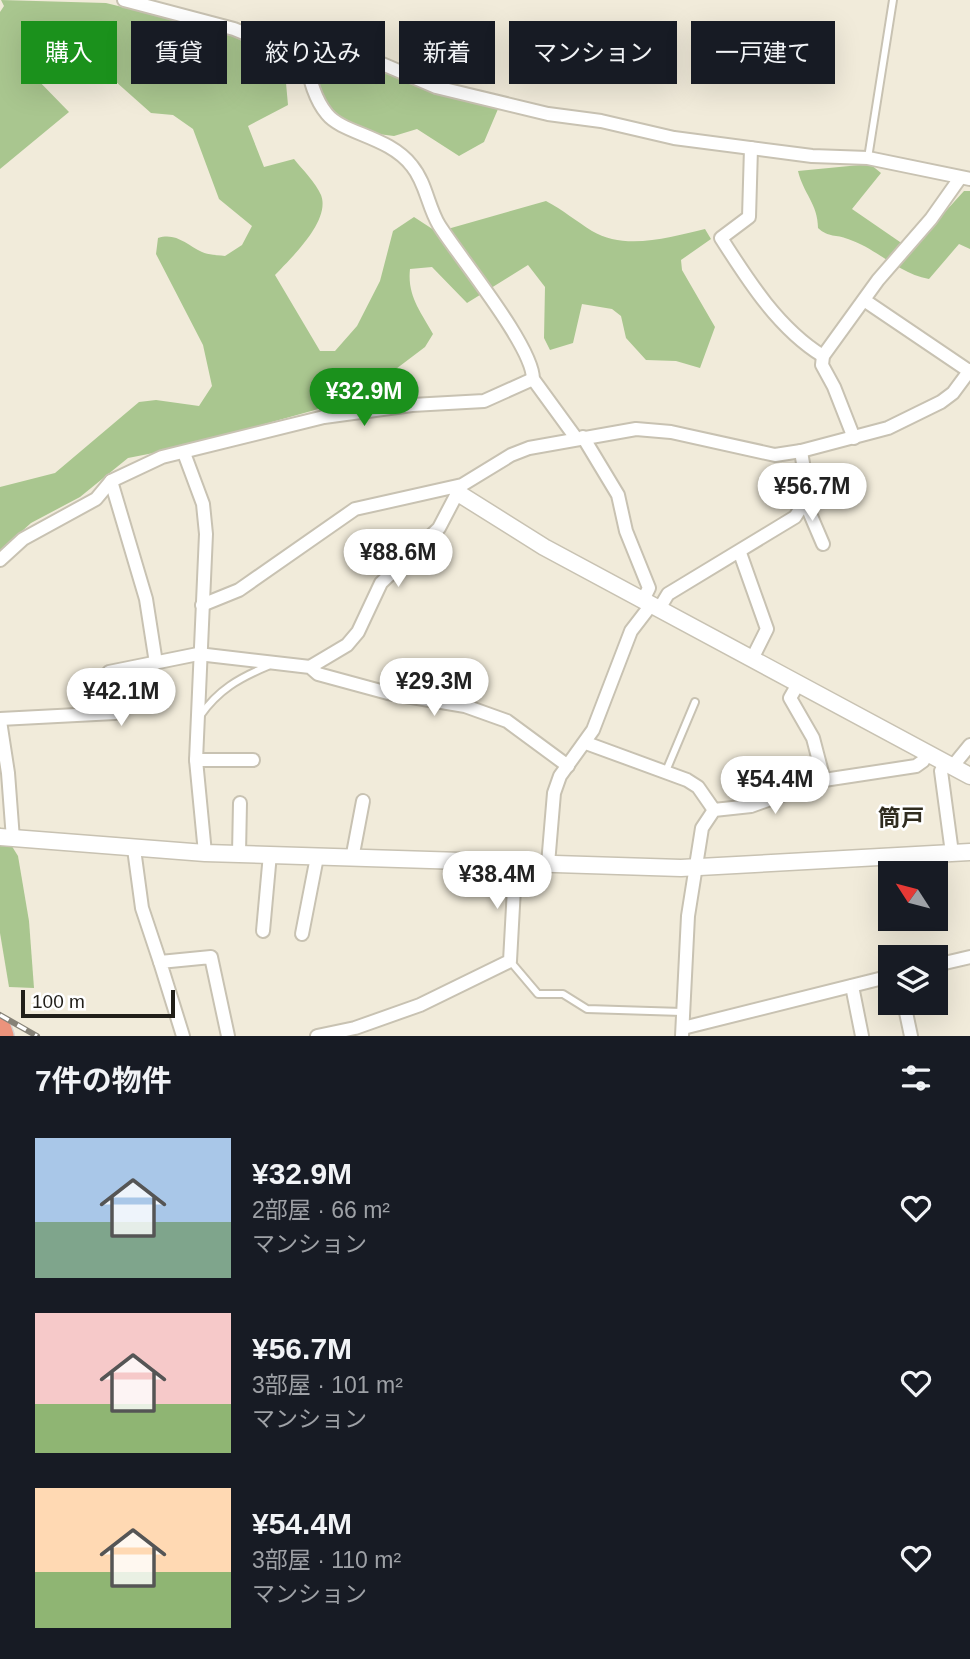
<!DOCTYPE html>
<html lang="ja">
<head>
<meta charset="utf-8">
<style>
	:root { --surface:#171b24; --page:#20242c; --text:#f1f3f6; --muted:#9ea1a6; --accent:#1b911c }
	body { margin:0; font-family:Helvetica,"Noto Sans JP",sans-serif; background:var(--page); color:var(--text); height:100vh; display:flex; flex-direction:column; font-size:26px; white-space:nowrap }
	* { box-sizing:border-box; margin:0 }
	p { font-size:23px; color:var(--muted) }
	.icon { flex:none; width:38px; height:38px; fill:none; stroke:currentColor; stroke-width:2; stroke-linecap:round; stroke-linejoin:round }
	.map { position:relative; height:1036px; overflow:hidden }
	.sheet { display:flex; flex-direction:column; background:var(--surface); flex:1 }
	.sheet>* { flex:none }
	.hud { position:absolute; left:21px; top:21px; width:929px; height:63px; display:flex; gap:14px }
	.needle { width:46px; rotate:306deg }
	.fabs { position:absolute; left:878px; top:861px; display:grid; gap:14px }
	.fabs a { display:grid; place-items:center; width:70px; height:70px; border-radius:0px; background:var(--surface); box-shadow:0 7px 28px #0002; font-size:35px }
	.scale { position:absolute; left:21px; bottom:18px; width:154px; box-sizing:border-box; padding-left:7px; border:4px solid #211f19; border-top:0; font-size:19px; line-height:24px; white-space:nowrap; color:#211f19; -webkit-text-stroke:5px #fff; paint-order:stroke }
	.price { position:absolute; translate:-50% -60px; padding:0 16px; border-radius:24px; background:#fff; color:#222; font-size:23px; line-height:46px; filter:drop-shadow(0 2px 4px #0008) }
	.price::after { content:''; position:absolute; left:50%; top:42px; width:21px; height:16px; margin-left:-10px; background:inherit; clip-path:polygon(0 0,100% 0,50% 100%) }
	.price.on { background:var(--accent); color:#fff }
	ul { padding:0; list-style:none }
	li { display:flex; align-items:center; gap:21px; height:175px; padding:0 35px }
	li span { display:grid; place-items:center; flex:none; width:196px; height:140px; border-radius:0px; color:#555 }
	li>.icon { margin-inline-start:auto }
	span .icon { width:84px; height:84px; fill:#fffc; stroke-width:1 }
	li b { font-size:30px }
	h2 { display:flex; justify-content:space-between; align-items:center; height:84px; padding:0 35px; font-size:30px }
	.chip { padding:0 24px; border-radius:0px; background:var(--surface); box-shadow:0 7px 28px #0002; font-size:24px; line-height:63px }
	.chip.on { background:var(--accent); color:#fff }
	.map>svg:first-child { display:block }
	.forest { fill:#a9c68f }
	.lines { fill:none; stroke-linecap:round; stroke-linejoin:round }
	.service-casing { stroke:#c8c2b2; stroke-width:10 }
	.minor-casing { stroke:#c8c2b2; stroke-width:16 }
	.tertiary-casing { stroke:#c8c2b2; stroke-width:19 }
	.motorway-casing { stroke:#d3d2d1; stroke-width:26 }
	.service { stroke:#fff; stroke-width:6 }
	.minor { stroke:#fff; stroke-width:12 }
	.tertiary { stroke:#fff; stroke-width:16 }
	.motorway { stroke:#ec937c; stroke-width:23 }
	.rail-casing { stroke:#868277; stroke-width:6 }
	.rail { stroke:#fff; stroke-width:3.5; stroke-dasharray:10; stroke-linecap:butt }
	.labels { text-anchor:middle; stroke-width:5; stroke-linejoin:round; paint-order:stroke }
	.quarter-label { font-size:23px; font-weight:bold; fill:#302c1f; stroke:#fff }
</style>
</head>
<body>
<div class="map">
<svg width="970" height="1036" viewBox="0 0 970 1036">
	<rect width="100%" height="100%" fill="#f1ebda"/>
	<g class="forest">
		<path d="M1,0l105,3 122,30 33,19 120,17 62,25 55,15 -14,33 -25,14 -42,-27 -23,7 -56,-7 -22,-53 -31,-4 3,33 -40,21 16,41 30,-8c8,10 22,24 27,36 10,26 -30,63 -46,80l45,76h15l22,-25 23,-45 13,-50 21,-14 23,15 109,-31c17,9 30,20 46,30 33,20 79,6 113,-2l6,10 -30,21 1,10 33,57 -15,41 -24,-7 -30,-1 -20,-22 -5,-22 -9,-7 -30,-5 -9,39 -23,7 -6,-12 1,-51 -17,-22 -61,38 -35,-36 -22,2c-3,27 11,43 23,65l-8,13 -37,28 -14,24 -52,9 -143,40 -51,10 -48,39 -49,26 -31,28v-64l55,-14 84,-71 17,-2 43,6 13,-20 -9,-41 -47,-91 2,-16c18,-6 29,7 44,14 6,3 16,3 23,4l17,-11 10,-19 -33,-27 -26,-70 -20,-14 -22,-2 -45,-40 -22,-15 -37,-15 -15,31 37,38 -69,57v-157l4,-6z"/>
		<path d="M870,164l11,9 -29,36 48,33 13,5 51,-56h6v58l-11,-5 -30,35c-32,-6 -51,-30 -81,-40 -12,-5 -19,-1 -30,-11 0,-24 -15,-35 -20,-57z"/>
		<path d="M0,827l18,29 11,65 5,67 -25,-1 -9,-54z"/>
	</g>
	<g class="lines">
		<g class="service-casing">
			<g id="service">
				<path d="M868,158l25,-158"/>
				<path d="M200,716c18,-26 39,-38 68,-50"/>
				<path d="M666,771l29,-69"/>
				<path d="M510,961l28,33h25l24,15 95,3"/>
			</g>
		</g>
		<g class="minor-casing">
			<g id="minor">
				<path d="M124,0l110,29 51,21 95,13 56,24 112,27 53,7 73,17 138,18 56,2 102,21"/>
				<path d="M304,54c5,20 9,43 23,60 16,20 62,22 85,52 14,17 16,41 27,59 20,32 94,121 94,154l43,59"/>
				<path d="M751,148l-2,69 -28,21c28,44 58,91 102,118"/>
				<path d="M864,300l105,71"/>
				<path d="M583,437l35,58 8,36 23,57 -6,12"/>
				<path d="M854,438l-20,-51 -12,-22 1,-9 55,-76 53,-61 29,-41"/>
				<path d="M184,453l19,51 3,30 -10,226 9,93"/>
				<path d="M111,481l35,118 10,64"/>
				<path d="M805,502l18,42"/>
				<path d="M740,553l27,76 -15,30"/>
				<path d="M0,560l23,-21 73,-40 15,-18 51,-24 162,-40 88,-12 72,-4 49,-22"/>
				<path d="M202,605l37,-15 116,-81 107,-24 49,-30 18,-7 107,-19 35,3 104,23 26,-4 87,-23 53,-26 12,-9 17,-23"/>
				<path d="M659,609l9,-15 127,-77c17,-24 10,-38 6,-66"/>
				<path d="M310,667l37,-22 11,-13 23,-49 58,-55 22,-42"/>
				<path d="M798,684l-8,14 23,40 11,42"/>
				<path d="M0,719l115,-6 2,-12 -8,-29 89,-18 112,13 8,7 70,19 77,13 42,15 61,45"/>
				<path d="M0,721l8,52 5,66"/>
				<path d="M586,743l101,37 11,7 16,23"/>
				<path d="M196,760h57"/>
				<path d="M945,763l-4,8 11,82"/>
				<path d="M952,767l18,-22"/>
				<path d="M134,849l8,59 18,54"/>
				<path d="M239,853l1,-50"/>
				<path d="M352,859l11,-58"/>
				<path d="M548,864l6,-71 6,-17 33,-46 38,-99 20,-26"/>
				<path d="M263,931l7,-77"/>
				<path d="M302,934l15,-77"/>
				<path d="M936,965l34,-8"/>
				<path d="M852,986l10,50"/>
				<path d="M904,1003l7,33"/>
				<path d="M683,1028l208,-52"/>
				<path d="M183,1036l-23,-74 51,-5 17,79"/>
				<path d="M317,1036l38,-8 65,-23 90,-44 4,-73 -3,-25"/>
				<path d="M682,1036l6,-120 14,-88 12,-18 37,-4 73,-26 92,-14 7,-5 5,-8"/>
			</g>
		</g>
		<g class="tertiary-casing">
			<g id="tertiary">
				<path d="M458,493l86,54 426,229"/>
				<path d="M0,837l205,16 476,15 289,-16"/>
			</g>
		</g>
		<g class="motorway-casing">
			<path id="motorway" d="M0,1030l2,6"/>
		</g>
		<use href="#service" class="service"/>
		<use href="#minor" class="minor"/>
		<use href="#tertiary" class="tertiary"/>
		<use href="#motorway" class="motorway"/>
		<g class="rail-casing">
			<path id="rail" d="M0,1015l37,21"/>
		</g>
		<use href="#rail" class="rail"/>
	</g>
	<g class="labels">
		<g class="quarter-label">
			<text x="901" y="826">筒戸</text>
		</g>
	</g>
</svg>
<div class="fabs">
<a><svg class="needle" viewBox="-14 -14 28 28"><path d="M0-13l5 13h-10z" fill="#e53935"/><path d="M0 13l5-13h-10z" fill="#9ea1a6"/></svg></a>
<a><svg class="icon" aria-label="layers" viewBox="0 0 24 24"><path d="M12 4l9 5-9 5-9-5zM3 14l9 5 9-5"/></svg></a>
</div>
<div class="scale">100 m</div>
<b class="price on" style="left:364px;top:428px">¥32.9M</b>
<b class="price" style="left:812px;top:523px">¥56.7M</b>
<b class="price" style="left:398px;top:589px">¥88.6M</b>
<b class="price" style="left:434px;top:718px">¥29.3M</b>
<b class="price" style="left:121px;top:728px">¥42.1M</b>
<b class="price" style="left:775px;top:816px">¥54.4M</b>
<b class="price" style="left:497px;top:911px">¥38.4M</b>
<div class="hud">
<a class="chip on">購入</a>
<a class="chip">賃貸</a>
<a class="chip">絞り込み</a>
<a class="chip">新着</a>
<a class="chip">マンション</a>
<a class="chip">一戸建て</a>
</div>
</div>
<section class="sheet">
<h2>7件の物件<svg class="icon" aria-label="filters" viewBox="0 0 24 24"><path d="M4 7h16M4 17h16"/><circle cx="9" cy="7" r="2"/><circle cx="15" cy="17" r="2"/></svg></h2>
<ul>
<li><span style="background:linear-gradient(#a9c7e8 60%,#7fa58c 0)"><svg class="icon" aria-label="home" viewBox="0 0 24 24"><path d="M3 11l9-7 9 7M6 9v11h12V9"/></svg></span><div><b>¥32.9M</b><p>2部屋 · 66 m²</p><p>マンション</p></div><svg class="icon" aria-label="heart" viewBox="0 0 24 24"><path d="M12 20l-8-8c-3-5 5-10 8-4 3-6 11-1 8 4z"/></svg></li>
<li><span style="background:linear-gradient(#f6c9c9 65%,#8fb573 0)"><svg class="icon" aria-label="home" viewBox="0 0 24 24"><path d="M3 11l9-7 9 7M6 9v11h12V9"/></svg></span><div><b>¥56.7M</b><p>3部屋 · 101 m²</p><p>マンション</p></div><svg class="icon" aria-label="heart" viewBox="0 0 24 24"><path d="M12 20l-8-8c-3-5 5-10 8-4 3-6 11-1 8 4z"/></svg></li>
<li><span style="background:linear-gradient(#ffd9b3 60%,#8fb573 0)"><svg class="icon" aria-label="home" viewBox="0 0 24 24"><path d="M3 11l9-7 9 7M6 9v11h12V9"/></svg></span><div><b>¥54.4M</b><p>3部屋 · 110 m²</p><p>マンション</p></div><svg class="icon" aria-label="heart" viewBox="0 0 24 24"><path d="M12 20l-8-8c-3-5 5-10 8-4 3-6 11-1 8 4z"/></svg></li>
</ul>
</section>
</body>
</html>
